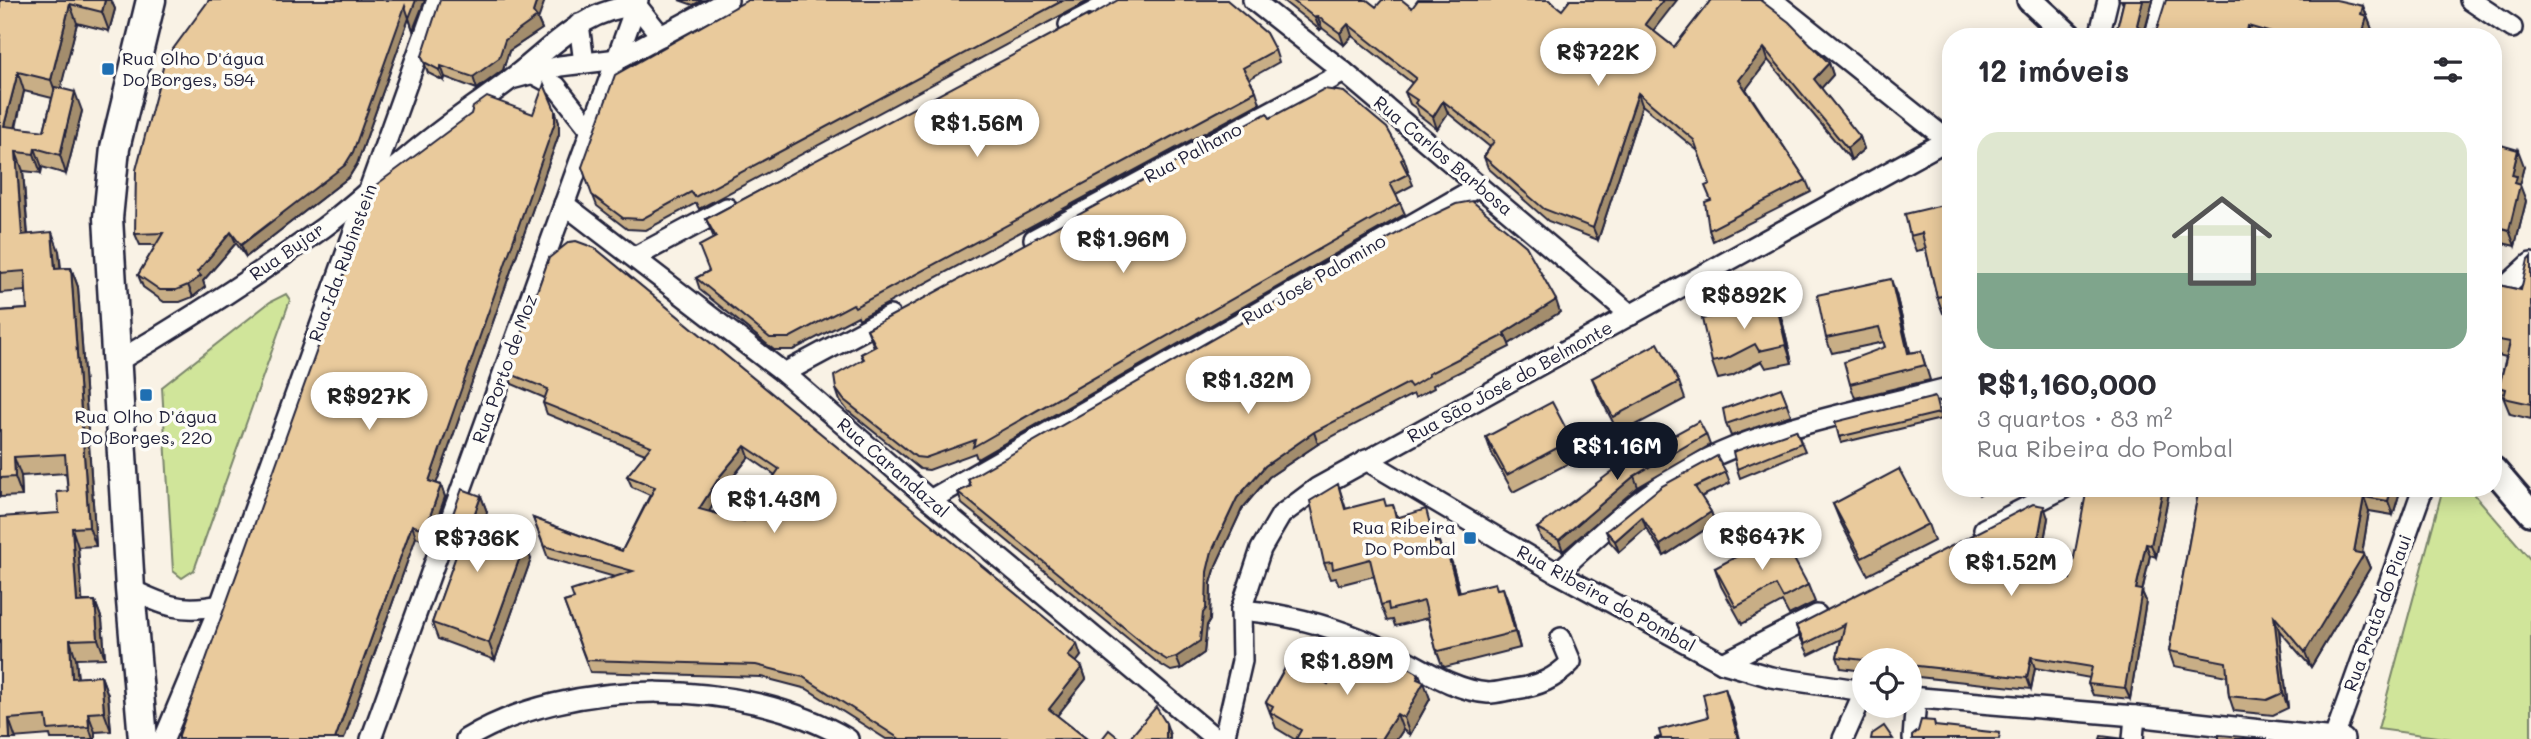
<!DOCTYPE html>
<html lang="pt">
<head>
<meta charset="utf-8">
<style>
	:root { --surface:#fff; --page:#f7f7f7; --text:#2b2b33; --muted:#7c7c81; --line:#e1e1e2; --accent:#111827 }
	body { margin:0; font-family:Mali,sans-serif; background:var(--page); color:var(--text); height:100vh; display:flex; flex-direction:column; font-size:26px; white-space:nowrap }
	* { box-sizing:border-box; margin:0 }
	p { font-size:23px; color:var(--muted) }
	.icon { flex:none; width:38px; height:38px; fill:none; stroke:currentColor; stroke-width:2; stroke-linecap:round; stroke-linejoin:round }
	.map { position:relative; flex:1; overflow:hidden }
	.details { position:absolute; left:1942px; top:28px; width:560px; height:469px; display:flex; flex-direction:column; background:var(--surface); border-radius:28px; box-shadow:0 4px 18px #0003 }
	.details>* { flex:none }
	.tools { position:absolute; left:1852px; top:648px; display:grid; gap:14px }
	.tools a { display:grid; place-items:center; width:70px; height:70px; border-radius:50%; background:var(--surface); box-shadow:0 4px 18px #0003; font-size:35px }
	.price { position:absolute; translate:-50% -60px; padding:0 16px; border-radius:24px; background:#fff; color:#222; font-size:23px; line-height:46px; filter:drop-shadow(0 2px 4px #0008) }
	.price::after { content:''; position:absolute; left:50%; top:42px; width:21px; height:16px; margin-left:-10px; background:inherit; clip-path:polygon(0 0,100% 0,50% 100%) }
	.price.current { background:var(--accent); color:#fff }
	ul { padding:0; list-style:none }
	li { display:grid; align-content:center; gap:14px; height:371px; padding:0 35px }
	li+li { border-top:2px solid var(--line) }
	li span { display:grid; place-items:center; height:217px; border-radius:21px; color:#555 }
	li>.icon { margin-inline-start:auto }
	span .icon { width:126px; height:126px; fill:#fffc; stroke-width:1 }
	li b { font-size:30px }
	h2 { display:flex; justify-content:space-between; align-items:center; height:84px; padding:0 35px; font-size:30px }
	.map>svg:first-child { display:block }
	.green { fill:#d0e59a; stroke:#79846a; stroke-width:2 }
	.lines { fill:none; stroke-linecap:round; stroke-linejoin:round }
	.minor-casing { stroke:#22223b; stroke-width:24 }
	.tertiary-casing { stroke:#22223b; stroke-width:30 }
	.secondary-casing { stroke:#22223b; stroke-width:33 }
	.minor { stroke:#fdfcf7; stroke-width:19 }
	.tertiary { stroke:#fdfcf7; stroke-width:24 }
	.secondary { stroke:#fdfcf7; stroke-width:28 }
	.wall { fill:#c8ae86; stroke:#22223b; stroke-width:2; fill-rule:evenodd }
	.shaded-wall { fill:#a38d6d; stroke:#22223b; stroke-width:2 }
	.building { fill:#e9ca9c; stroke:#22223b; stroke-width:2; fill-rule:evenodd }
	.poi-dot { fill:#1f6fb2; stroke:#fdfcf7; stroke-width:2.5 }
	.labels { text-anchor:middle; stroke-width:7; stroke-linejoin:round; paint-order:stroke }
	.poi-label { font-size:18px; fill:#22223b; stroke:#fdfcf7; text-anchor:start }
	.street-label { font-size:18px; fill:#22223b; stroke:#fdfcf7 }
</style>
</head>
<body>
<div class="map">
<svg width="2531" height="739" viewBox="0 0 2531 739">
	<rect width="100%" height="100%" fill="#f9f2e5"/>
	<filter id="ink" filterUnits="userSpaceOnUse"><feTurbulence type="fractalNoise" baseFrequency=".0143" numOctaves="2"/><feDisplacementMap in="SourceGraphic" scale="14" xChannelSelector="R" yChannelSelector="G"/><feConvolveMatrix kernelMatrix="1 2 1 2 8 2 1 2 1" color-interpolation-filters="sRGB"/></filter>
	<g filter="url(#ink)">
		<g class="green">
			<path d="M286,294l4,6 -96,270 -12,8 -9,-7 -11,-184 108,-85z"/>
			<path d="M2443,488h26l62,72v179h-79l-74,-10z"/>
		</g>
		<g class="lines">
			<g class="minor-casing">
				<g id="minor">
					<path d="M1253,0l91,72 287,243"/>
					<path d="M1772,0l179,143"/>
					<path d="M2470,0l42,28"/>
					<path d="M579,24l5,39"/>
					<path d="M1069,25l47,-25"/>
					<path d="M2099,37l9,-37"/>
					<path d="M2154,37l10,-37"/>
					<path d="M532,73l24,13 34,43"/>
					<path d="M515,78l45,-12 58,-7 110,-59"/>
					<path d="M564,204l220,169 146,127 286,239"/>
					<path d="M1034,239l310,-167"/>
					<path d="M635,257l92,-49"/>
					<path d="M2508,284l23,-21"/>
					<path d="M118,361c70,-41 139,-86 205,-133 31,-23 57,-48 86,-72 32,-28 68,-51 102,-77 40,-30 72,-71 126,-73l24,30"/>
					<path d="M784,373l106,-57"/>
					<path d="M1366,460l191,113 166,90 48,14 93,14"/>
					<path d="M930,500l549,-314"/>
					<path d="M1984,529l80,-41"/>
					<path d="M1557,573c33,-30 65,-61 102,-86 85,-59 195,-73 292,-100"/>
					<path d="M130,589c36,17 51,24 90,16"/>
					<path d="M1241,610c47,4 91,16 134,35 37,15 73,45 113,48 9,0 19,-3 27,-4 23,-3 40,-10 56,-27l-10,-24"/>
					<path d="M1723,663l94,-48"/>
					<path d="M1909,697l226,19 209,23"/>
					<path d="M2334,738l89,-250"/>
					<path d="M164,739l56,-134 217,-605"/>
					<path d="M371,739l267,-739"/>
					<path d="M466,739c103,-63 278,-62 382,0"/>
					<path d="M1224,739l18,-78 -1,-51 20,-61 20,-34 36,-27 630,-348"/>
					<path d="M1843,739l21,-47"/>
					<path d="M1913,739l3,-41"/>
					<path d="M2133,739l2,-23"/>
				</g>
			</g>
			<g class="tertiary-casing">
				<g id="tertiary">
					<path d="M2030,0l40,37"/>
					<path d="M2494,470l37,43"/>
				</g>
			</g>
			<g class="secondary-casing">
				<path id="secondary" d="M143,739l-13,-150 -22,-371 7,-70 36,-148"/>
			</g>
			<use href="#minor" class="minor"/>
			<use href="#tertiary" class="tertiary"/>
			<use href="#secondary" class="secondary"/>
		</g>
		<g class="wall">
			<path d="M0,0h111l4,9 -6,22 -32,-8 -17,66 22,22 -16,63 -24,-7 -1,6 -18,-2 5,63 31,17 2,17h10l7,19 18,259 -18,1 4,54h13l7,19 3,38 -29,1 2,19 23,-2 7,19 3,36 -16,1v7h-44l-1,-4 -50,4 59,-226 9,-22 -2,-18 -45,3 1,20 -22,1v-186l27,-2 -1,-18 -26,2zM24,91l28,7 -8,33 -28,-3z"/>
			<path d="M209,0h216l-12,30 -4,-12 -52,146 -8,13 -103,80 -10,-14 -33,38 2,6 -12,10 -13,5h-16l-21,-15 -5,-12 18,-30h-16l-5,-11z"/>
			<path d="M679,0h23l-9,5z"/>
			<path d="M748,0h342l-391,209 -3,-6 -50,27 -19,-1 -30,-23 -15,-39z"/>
			<path d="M1282,0h85l9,7 186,3 91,21 21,16 37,-47 118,63 4,12 -12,13 39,49 4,12 -13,11 -83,-100 -22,29 60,91 5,12 -98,49 -4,-11 2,-30 -1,-16 -12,-33 -56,-46 -44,135 -50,-19 -60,-53 -4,-11 6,-10 -42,-34 -11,16 -18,-14 -2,-6 -7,-5 -5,-12 7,-9 -60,-47 -8,9 -22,-17 -2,2z"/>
			<path d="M2121,0h32l-8,32 218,-26 10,26 -1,5h-257l8,-33z"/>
			<path d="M1090,16l185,34 4,12 -30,17 7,12 4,12 -401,216 -1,-3 -65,34h-19l-74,-60 -4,-12 13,-7 5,-33 -8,-19z"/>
			<path d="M538,20l4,9 -33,22 -6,19 -26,19 -32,-12 -1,4 -16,-8 -6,-17z"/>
			<path d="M555,110l4,12v12l-123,350 5,1 4,12 -16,45 -13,-5 -72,202h-165l354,-625z"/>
			<path d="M1270,118l134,40 4,12h-1l6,15 -17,9 9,20 -428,245 -2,-6 -46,17 -9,-1 -72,-58 -8,-10 -4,-12 27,-30 -2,-5 13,-7 -7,-18z"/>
			<path d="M2494,143l30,23 -5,19 7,16 -11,45 -21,-5z"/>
			<path d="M1951,203v108l-8,2 -6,-16 -11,-48 -10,2 -6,-15z"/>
			<path d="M2531,257v162l-21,-5 -11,-27 7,-30 -12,-3v-70l27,6z"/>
			<path d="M549,258l532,398 -5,6 6,5 4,12 -29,37 30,23h-201l-79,-50 -46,-12 -171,-5 -26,-70 10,-3 41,-22 -67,-19 -15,-40 89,33 28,-56 -18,-8 -5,-11 18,-22 -98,-40 -4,-11 2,-5 -33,-14 -4,-11zM749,457l26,18 -31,46 -35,-10 15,-23z"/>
			<path d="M1896,294l14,59 11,-2 9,29 -75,18 -5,-14 35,-37 -1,-5 -52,11 -6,-15z"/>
			<path d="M1560,312l-51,32 1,3 -77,38 1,3 -19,10 -2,-4 -95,50 -49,33 -27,32 -25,54 -6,20 -1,37 -3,5 -3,28 -23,16 -10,2 -13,-8 -196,-159 -4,-12 12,-6 -2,-7z"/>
			<path d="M1782,320l10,43 -26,5 -4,-7 -30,15 -14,3 -6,-17z"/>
			<path d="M1592,378l87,4 6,17 -66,35 -20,-39z"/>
			<path d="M1781,388l10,27 -60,21 -5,-12z"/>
			<path d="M1935,397l6,22 -100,24 -2,-6z"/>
			<path d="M1796,430l9,21 -65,27 -3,-9z"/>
			<path d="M1706,434l4,11 -72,42 -75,64 -22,-12 -4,-11z"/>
			<path d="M1486,437l86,3 7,18 -66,34 -21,-38z"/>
			<path d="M1726,472l4,11 -29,14 10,15 4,11 -51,33 -18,-28 -27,24 -9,-10 -4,-11z"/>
			<path d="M1338,484l8,25 41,-3 6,-1 5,13 34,7 4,17h3l2,6 11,15 8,29 37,-3 12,15 11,44 -75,19 -3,-2 -6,-16 -8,-31 -33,8 -2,-6 -6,1 -6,-16 -7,-29 -35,9 -3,-7 -6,1 -6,-16z"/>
			<path d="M1975,488h16l-12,7z"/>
			<path d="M2170,488l-14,69 -6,-2 -8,37 4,9 -16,98 -37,-4 -5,-11 2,-6 -55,-10 -4,21 -122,-13v-16h-45v11l-23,-3 -4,-11 4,-18 -32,16 -9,-18 -4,-11 252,-108 -10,56 32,5z"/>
			<path d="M2199,488h202l-8,27 -24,-4 -7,42 2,1 6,14 -59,99 -32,-37 9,78 -15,7 -39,-4 -5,-15 -2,-20 -53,-10 -5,-15z"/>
			<path d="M481,496l6,16 -5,15 49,32 -36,101 -57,-21 -6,-16 26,-71 -6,-2 -6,-17z"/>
			<path d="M1833,504l95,20 6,17 -66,34 -28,-54z"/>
			<path d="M1715,568l93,17 7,17 -26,13 -7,-13 -40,22 -21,-38z"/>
			<path d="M1292,672l36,12 91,-10 11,25 -20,36 -7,-5 -6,9h-103l-18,-11 -10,-26z"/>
		</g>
		<g class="shaded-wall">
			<path d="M105,0h6l4,9 -6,22 -7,-19z"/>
			<path d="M416,0h9l-12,30 -4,-12 -52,146 -8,13 -103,80 -5,-12 164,-239z"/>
			<path d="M537,0h8l-7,20 4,9 -33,22 -6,19 -26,19 -4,-12 32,-37 28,-28z"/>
			<path d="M1663,0h14l-28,36 -4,-12z"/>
			<path d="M2143,0h10l-10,37 -6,-12z"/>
			<path d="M70,4l7,19 -19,76 -7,-19z"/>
			<path d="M2363,6l10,26 -1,5h-10l-1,-23z"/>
			<path d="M1317,16l5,12 -2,2 -5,-12z"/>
			<path d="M1348,24l4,12 -8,9 -4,-12z"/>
			<path d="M2248,26l4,11h-6z"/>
			<path d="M1764,48l4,12 -24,32 -5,-12z"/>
			<path d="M1829,63l4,12 -14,16 -5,-12z"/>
			<path d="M441,66l4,11 -1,4 -5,-11z"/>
			<path d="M18,72l6,19 -13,54 -7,-19z"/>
			<path d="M75,92l7,19 -16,63 -6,-19z"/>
			<path d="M1638,93l4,12 -44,135 -5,-12z"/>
			<path d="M1443,101l5,12 -11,16 -4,-12z"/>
			<path d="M555,110l4,12v12l-126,359 -4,-12z"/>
			<path d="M1860,137l4,12 -13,11 -4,-12z"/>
			<path d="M35,148l7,19 -1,6 -7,-19z"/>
			<path d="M2518,150l6,16 -5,20 1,-1 6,16 -11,45 -6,-16 3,-55z"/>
			<path d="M16,152l7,19 6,83 -7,-19z"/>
			<path d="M52,232l7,19 3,37 -7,-19z"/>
			<path d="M231,232l5,11 -33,38 2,6 -12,10 -5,-12 9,-13z"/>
			<path d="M71,268l7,19 18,259 -7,-19z"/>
			<path d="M1891,279l5,15 18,74 -6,-15z"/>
			<path d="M1556,300l4,12 -51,32 -5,-11z"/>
			<path d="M1776,302l6,18 10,43 -6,-18z"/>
			<path d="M1314,432l4,12 -49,33 -27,32 -25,54 -6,20 -1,37 -3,5 -3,28 -23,16 -5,-12 36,-106 25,-53 28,-32z"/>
			<path d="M745,446l4,11 -25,31 -21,33 -4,-12 21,-33z"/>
			<path d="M14,457l7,19 1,20 -7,-19z"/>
			<path d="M1634,476l4,11 -75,64 -4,-11z"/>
			<path d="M441,485l4,12 -16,45 -4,-12z"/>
			<path d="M2163,488h7l-14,69 -5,-12z"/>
			<path d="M2391,488h10l-8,27 -5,-14z"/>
			<path d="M481,496l6,16 -10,28 -6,-16z"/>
			<path d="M2364,497l5,14 -8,49 3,-6 6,14 -59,99 -6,-15 49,-100z"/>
			<path d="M2044,506l4,12 -12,66 -4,-11z"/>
			<path d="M1711,512l4,11 -51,33 -4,-11z"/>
			<path d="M1642,517l4,11 -27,24 -4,-11z"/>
			<path d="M412,525l4,12 -72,202h-9z"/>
			<path d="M72,528l6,19 6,74 -7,-19z"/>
			<path d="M525,543l6,16 -36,101 -6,-17z"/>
			<path d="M2146,544l4,11 -8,37 4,9 -16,98 -5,-11 11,-99z"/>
			<path d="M1446,547l6,16 12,45 -6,-16z"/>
			<path d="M1503,588l6,16 11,44 -5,-16z"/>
			<path d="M95,601l7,19 3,38 -7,-19z"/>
			<path d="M2274,616l5,14 9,78 -5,-15z"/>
			<path d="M70,640l6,19 3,38 -7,-19z"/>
			<path d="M1077,644l4,12 -9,12 -4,-12z"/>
			<path d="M2031,657l4,11 -4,21 -4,-11z"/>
			<path d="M1082,667l4,12 -33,42 -4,-12z"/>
			<path d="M1419,674l4,10 1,-2 6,17 -20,36 -6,-17 13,-39z"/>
			<path d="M101,676l7,19 3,36 -7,-19z"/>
			<path d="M1725,688l6,17 9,34h-2z"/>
			<path d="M88,713l7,19v7h-2l-4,-12z"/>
			<path d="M1397,714l6,16 -6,9h-16z"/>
			<path d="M9,719l7,20h-6z"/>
			<path d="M1166,723l4,12v4h-4z"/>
		</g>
		<g class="building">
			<path d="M0,0h105l-3,12 -32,-8 -19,76 -33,-8 -14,54 40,5 11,-44 20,5 -15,63 -25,-7 -1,6 -18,-2 6,83 30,-3 3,37 16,-1 18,259 -17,1 5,74 18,-1 3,38 -28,1 2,38 29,-2 3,36 -16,1 1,14 -41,3 -2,-14 -37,3 1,20h-10v-222l59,-4 -2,-21 11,-1 -3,-37 -51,3 1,20 -15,1v-167l27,-2 -2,-38 -25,2z"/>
			<path d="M209,0h207l-7,18 -4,-12 -52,146 -8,13 -104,80 -10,-13 -34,40 4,4 -13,9 -12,5h-16l-22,-15 25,-42 -28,1 1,-64 29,-110z"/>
			<path d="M440,0h97l-4,12 4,5 -32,23 -6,18 -26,19 -32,-11 -2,4 -15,-8 -2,-6z"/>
			<path d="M748,0h316l-369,197 -4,-5 -49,27 -19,-1 -31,-23 -10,-28 33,-92z"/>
			<path d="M1118,0h109l39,33 9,17 -32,18 13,23 -401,216 -2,-3 -64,34h-19l-74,-60 13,-7 -10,-25 17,-9 -10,-18 384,-205 -3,4z"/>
			<path d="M1292,0h75l9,7 6,-7h20l10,8 6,-8h131l13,10 8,-10h93l-18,24 29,23 37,-47h49l29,22 40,41 -15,16 46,58 -13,11 -83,-100 -25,32 67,100 -97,50 -4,-28 6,-2 -6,-14 5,-2 -16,-44 -56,-47 -45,135 -49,-19 -60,-52 10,-16 -51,-40 -10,16 -18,-14 2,-3 -12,-8 11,-14 -68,-54 -8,9 -23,-17 -2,2z"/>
			<path d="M2124,0h19l-6,25 7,7 13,-3 9,-29h170l27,6 -2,8 6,2 -5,21h-77l-37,-11 -2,11h-131z"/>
			<path d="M544,84l11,26v12l-126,359 12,4 -16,45 -13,-5 -77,214h-156v-4l197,-550 95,-71 2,-7 14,-10 46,17z"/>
			<path d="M1324,89l20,3 43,36 17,30 -3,2 7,14 -18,9 10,20 -427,244 2,-7 -50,18 -9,-1 -72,-57 -8,-11 -2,-13 30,-17 -3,-5 15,-8 -9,-17 400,-216 3,5z"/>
			<path d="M2494,143l24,7 -6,25 4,1 -2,7 6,2 -11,45 -15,-4z"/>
			<path d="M1472,201l54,45 30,54 -52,33 1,2 -77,39 1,2 -18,11 -3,-4 -94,49 -49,34 -28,32 -25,53 -5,21 -1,37 -3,4 -3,28 -24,16 -9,3 -13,-8 -196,-160 13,-6 -3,-7 444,-254 44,-21z"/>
			<path d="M1951,203v91l-14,3 -15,-64 -12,3 -5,-22z"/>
			<path d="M576,241l19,7 482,396 -9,12 14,11 -33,42 38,30h-187l-97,-62 -47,-12 -170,-5 -22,-58 10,-3 -3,-8 62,-20 -89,-25 -11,-28 89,33 33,-64 -28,-11 24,-30 -108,-43 5,-14 -40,-16 41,-115 20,-16zM745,446l34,23 -35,52 -45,-12 21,-33z"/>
			<path d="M2531,257v147l-27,-6 2,-9 -7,-2 11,-45 -16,-3v-55l27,6 7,-30z"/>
			<path d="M1891,279l17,74 13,-2 4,14 -75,19 -6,-22 41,-15 -6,-20 -53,11 -9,-43z"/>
			<path d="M1776,302l10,43 -27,6 -4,-7 -29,15 -14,3 -10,-43z"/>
			<path d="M1658,343l21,39 -66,35 -21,-39z"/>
			<path d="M1951,347v12l-4,-10z"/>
			<path d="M1781,388l6,15 -61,21 -3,-15z"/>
			<path d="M1935,397l4,16 -100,24 -4,-15z"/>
			<path d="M1552,402l20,38 -65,35 -21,-38z"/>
			<path d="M1699,421l7,13 -72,42 -75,64 -22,-12 89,-67z"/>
			<path d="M1796,430l5,13 -64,26 -4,-17z"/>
			<path d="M1717,456l9,16 -31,15 16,25 -51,33 -18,-28 -27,24 -9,-10 56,-45z"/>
			<path d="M1899,469l29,55 -66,34 -29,-54z"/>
			<path d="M1338,484l7,25 39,-10 2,7 7,-1 3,13 30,-9 9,34 4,-1 2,7 5,-2 12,45 37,-9 2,6 6,-1 12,44 -76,19 -3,-2 -12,-48 -35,9 -1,-7 -7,2 -11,-46 -37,10 -1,-7 -8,1 -14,-62z"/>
			<path d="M2087,488h76l-12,57 -5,-1 -10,45 6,1 -17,98 -37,-4 4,-17 -61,-10 -4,21 -118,-13v-5h-45l-27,-3 8,-33 -40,20 -9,-18 237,-122 11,2 -12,67 38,6z"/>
			<path d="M2199,488h192l-3,13 -24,-4 -10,55 10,2 -59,98 -31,-36 9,77 -16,7 -38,-4 -3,-34 -57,-11z"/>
			<path d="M462,489l19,7 -10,28 54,19 -36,100 -57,-20 30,-84 -16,-6z"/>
			<path d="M1780,533l28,52 -25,13 -7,-13 -40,22 -21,-39z"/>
			<path d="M1361,641l58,33 -2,5 7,3 -20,36 -7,-4 -16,25h-85l5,-9 -31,-18 3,-6 -7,-4 19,-34 7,4 4,-7 32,19 24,-42 6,3z"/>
			<path d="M1725,688l13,51h-83v-1l6,-1 -2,-7 49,-13 -5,-23z"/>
			<path d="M1156,707l10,16v16h-37z"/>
			<path d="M1921,720l13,1 1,5 65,7 -1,6h-87v-3l6,-5z"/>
			<path d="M1884,726l9,13h-22l1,-5z"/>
			<path d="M1109,730l11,9h-18z"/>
			<path d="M2219,735l48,4h-48z"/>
			<path d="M2101,736l24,3h-25z"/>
		</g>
	</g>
	<g class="poi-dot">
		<rect x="101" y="62" width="14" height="14" rx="3.5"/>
		<rect x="139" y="388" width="14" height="14" rx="3.5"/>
		<rect x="1463" y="531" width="14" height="14" rx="3.5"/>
	</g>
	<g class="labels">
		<g class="poi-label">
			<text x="122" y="65">Rua Olho D'água<tspan x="122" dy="21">Do Borges, 594</tspan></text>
			<text x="146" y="423" text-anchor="middle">Rua Olho D'água<tspan x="146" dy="21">Do Borges, 220</tspan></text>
			<text x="1456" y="534" text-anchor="end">Rua Ribeira<tspan x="1456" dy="21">Do Pombal</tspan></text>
		</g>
		<g class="street-label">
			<text transform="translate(1193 153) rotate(-28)" y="6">Rua Palhano</text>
			<text transform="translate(1443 156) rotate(40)" y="6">Rua Carlos Barbosa</text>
			<text transform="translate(287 252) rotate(-35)" y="6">Rua Bujar</text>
			<text transform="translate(343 263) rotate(-70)" y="6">Rua Ida Rubinstein</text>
			<text transform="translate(1314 280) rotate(-30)" y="6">Rua José Palomino</text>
			<text transform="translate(505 369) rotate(-70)" y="6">Rua Porto de Moz</text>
			<text transform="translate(1510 382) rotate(-29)" y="6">Rua São José do Belmonte</text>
			<text transform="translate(893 468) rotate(41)" y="6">Rua Carandazal</text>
			<text transform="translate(1606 599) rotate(29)" y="6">Rua Ribeira do Pombal</text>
			<text transform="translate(2378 613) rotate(-70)" y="6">Rua Prata do Piaui</text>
		</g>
	</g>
</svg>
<div class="tools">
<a><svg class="icon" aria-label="locate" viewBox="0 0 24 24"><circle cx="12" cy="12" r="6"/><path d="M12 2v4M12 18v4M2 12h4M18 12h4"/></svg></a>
</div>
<b class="price" style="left:1598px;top:88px">R$722K</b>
<b class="price" style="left:977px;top:159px">R$1.56M</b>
<b class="price" style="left:1123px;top:275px">R$1.96M</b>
<b class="price" style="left:1744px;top:331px">R$892K</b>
<b class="price" style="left:1248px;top:416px">R$1.32M</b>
<b class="price" style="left:369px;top:432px">R$927K</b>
<b class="price current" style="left:1617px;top:482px">R$1.16M</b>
<b class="price" style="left:774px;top:535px">R$1.43M</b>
<b class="price" style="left:1762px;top:572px">R$647K</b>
<b class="price" style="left:477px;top:574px">R$736K</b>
<b class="price" style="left:2011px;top:598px">R$1.52M</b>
<b class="price" style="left:1347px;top:697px">R$1.89M</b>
<section class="details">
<h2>12 imóveis<svg class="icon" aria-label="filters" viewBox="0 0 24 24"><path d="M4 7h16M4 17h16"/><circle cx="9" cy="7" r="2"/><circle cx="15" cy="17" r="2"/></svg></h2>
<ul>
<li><span style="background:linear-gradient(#dfe7d0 65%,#7fa58c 0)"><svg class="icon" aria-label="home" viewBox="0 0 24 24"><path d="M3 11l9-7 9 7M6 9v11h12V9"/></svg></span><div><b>R$1,160,000</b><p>3 quartos · 83 m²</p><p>Rua Ribeira do Pombal</p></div></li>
</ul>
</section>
</div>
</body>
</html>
